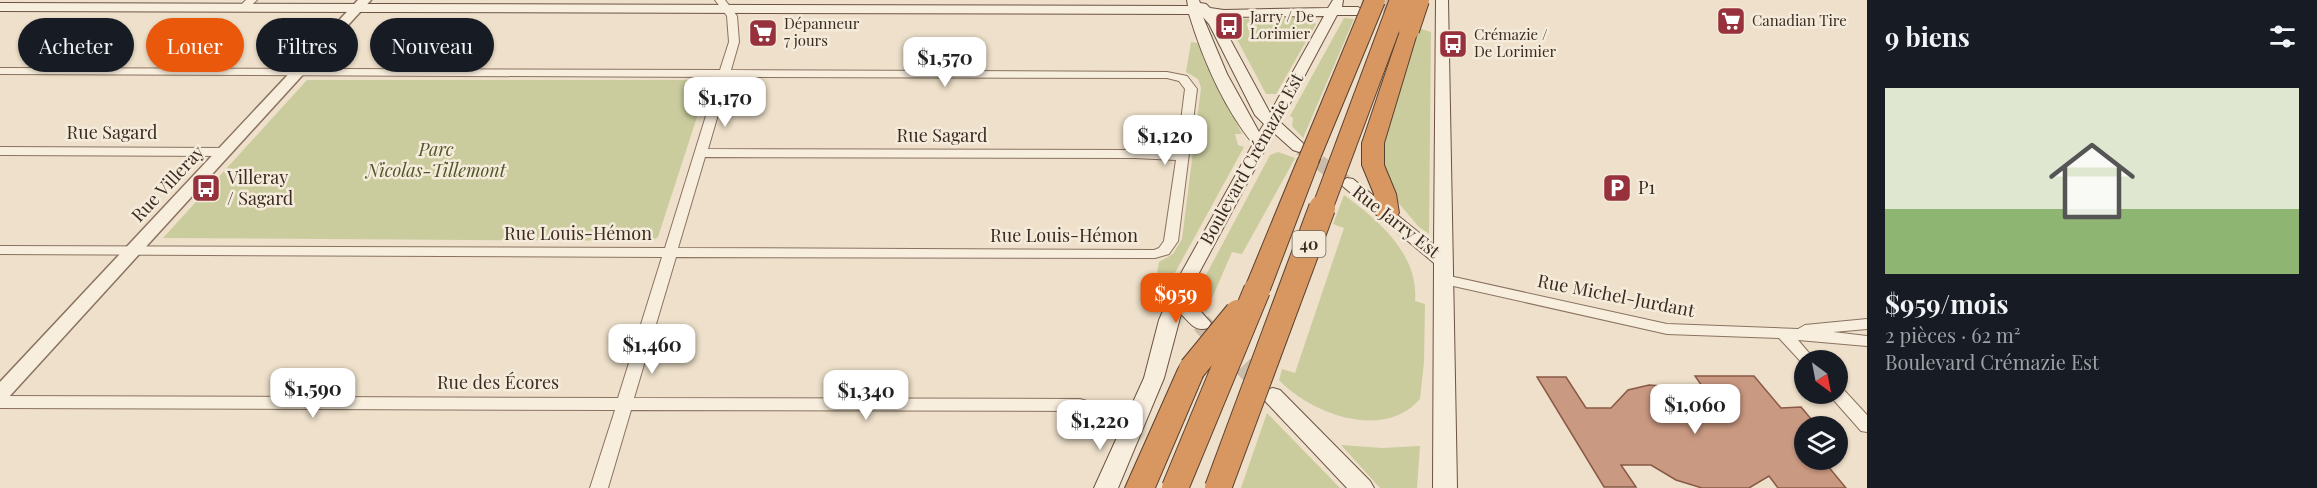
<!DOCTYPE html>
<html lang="fr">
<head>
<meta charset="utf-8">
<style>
	:root { --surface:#171b24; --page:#242831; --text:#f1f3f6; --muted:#9ea1a6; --line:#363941; --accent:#ea580c }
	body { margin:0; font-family:"Playfair Display",serif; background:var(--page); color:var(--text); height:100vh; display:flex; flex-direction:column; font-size:22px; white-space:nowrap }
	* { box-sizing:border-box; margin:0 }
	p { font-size:20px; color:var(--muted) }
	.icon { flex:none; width:33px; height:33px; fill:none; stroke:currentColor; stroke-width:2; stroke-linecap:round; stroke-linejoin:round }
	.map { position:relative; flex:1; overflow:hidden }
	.drawer { display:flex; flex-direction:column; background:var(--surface); width:450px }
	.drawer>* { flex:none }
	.top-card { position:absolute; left:18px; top:18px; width:570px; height:54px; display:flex; gap:12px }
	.needle { width:39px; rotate:148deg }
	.fabs { position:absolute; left:1794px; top:350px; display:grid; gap:12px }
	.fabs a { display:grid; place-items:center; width:54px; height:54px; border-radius:50%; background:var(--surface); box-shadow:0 2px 4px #0004; font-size:30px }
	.price { position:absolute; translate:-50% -51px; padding:0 14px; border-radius:12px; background:#fff; color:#222; font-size:20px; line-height:39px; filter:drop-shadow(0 2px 3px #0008) }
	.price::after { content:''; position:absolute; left:50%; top:36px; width:18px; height:14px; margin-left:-9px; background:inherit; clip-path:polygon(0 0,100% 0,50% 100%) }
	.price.selected { background:var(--accent); color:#fff }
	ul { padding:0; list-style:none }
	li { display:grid; align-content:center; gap:12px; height:318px; padding:0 18px }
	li+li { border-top:2px solid var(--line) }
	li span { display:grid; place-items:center; height:186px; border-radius:0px; color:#555 }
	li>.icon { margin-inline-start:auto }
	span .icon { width:108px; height:108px; fill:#fffc; stroke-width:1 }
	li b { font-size:26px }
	h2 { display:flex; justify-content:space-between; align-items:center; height:72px; padding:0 18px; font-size:26px }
	.tag { padding:0 21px; border-radius:27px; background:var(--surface); box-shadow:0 2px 4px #0004; font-size:21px; line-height:54px }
	.tag.selected { background:var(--accent); color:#fff }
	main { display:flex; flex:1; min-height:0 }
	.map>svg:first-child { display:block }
	.green { fill:#cbcc9e }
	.building { fill:#ca9982; stroke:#895945; stroke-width:1.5 }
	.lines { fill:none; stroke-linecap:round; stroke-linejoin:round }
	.secondary-tunnel-far1 { stroke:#cabca8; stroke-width:15; stroke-dasharray:15 8; stroke-linecap:butt }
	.secondary-tunnel { stroke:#cabca8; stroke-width:20; stroke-dasharray:20 10; stroke-linecap:butt }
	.minor-casing { stroke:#8a725f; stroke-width:2 }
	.tertiary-casing { stroke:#8a725f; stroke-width:3 }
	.secondary-casing { stroke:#6c5342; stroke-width:2 }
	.motorway-casing { stroke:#594032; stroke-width:2 }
	.minor { fill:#f8eede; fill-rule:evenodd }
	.tertiary { fill:#f8eede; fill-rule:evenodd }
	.secondary { fill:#f8eede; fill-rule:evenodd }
	.motorway { fill:#d89760; fill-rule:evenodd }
	.motorway-bridge-far1-casing { stroke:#594032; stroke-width:22; stroke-linecap:butt }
	.motorway-bridge-casing { stroke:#594032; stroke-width:28; stroke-linecap:butt }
	.motorway-bridge-far1 { stroke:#d89760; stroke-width:20 }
	.motorway-bridge { stroke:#d89760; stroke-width:26 }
	.labels { text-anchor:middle; stroke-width:5; stroke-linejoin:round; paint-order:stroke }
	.far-poi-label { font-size:15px; fill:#3b2b22; stroke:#f5ebda; text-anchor:start }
	.shield { fill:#f5ebda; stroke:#736559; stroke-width:1.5 }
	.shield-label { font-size:16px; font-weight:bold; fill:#3b2b22 }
	.street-label { font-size:18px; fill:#3b2b22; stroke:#f5ebda }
	.park-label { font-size:18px; font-style:italic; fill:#505729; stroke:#f5ebda }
	.poi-label { font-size:18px; fill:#3b2b22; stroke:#f5ebda; text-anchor:start }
</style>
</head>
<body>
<main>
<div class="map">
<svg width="1867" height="488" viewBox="0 0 1867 488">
	<rect width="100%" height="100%" fill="#eee0ca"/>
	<g class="green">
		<path d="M1295,17l2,2 -4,2 12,-4 11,7 -40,70h-10l-34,-64h3l-1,-3 -4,-1 -1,-2 9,-5z"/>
		<path d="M1344,18l10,1 -51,119 -11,-12 1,-8 -3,-2z"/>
		<path d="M1418,28l13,4 -2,202 -11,-8 -22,-26 -16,-41 11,-52z"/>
		<path d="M1191,42l7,1 3,5 41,86h-7l3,11 6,2 -90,164 -4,-1 9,-48 14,-8 9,-15 19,-151 -3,-9 -12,-7z"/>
		<path d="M307,80h397l4,3 -50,154 -6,4 -489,-3z"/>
		<path d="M1278,152l17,6 -2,4 -51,92 -10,-2 -26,60 -7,-14 -1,-8 72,-135z"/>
		<path d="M1344,195c34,25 75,59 71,106l10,3 -1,58 -4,37c-36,42 -109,15 -141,-19l3,-11 13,4 49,-145 -11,-4z"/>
		<path d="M1267,413l73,75h-99z"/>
		<path d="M1341,445l41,3 38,-2 -3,42h-37z"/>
	</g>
	<path class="building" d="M1695,376h59l27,32 20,-1 16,19h-13v33h18l24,29h-68l-9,-12 -20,12h-47l-26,-8 -25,-15h-30l15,22h-32l-67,-110h29l20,31h25l17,-18 21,-5 24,2 36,9z"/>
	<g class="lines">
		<g class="secondary-tunnel-far1">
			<path d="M1362,1l47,9"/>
			<path d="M1301,148l44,34"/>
		</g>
		<path class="secondary-tunnel" d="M1201,323l64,65"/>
		<g class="minor-casing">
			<g id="minor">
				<path d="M246,0h11l-10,9h-6l-2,-2z"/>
				<path d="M715,0h10l12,16 2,26 -8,28 436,2 20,4 10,13 -19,152 -9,13 -14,4 -479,-1 -42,141 446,1 31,9 26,18 2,5 -2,5c-15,4 -25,-14 -38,-19 -6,-3 -13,-4 -19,-6l-449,-1 -23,78h-18l25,-78 -615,-2v-12l618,2 44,-141 -662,-3v-8l665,2 53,-171 -718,-3v-6l720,2 9,-28 -2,-26zM729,77l438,1 12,3 6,8 -8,64 -42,-3 -427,-1zM705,157l430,1 41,2 -12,81 -5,7 -5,2 -476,-2z"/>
				<path d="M0,147l225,1 6,4 -6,4 -225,-1z"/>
				<path d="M1445,275l222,49 131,5 7,-4 62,-6v10l-34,3 34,4v10l-69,-6 17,20h-11v5l-25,-27 -112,-4 -227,-51 -2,-3 2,-3z"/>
				<path d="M1838,387l5,2 24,26v17l-6,-1 -30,-34 -2,-4h9z"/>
			</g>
		</g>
		<g class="tertiary-casing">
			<path id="tertiary" d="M358,0h13l-364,399 -7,2v-19z"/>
		</g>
		<g class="secondary-casing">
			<g id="secondary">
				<path d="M1187,0h12l1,3 6,1 4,4 14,2 104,-2 5,-8h10l-1,7h16l7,4 -7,4h-21l-57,107 27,25 -8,5 -6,-2 -19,-17 -82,153 -4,11 23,26 -3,5c-13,4 -18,-5 -27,-14l-17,64 -46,110h-24l50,-110 15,-58 15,-34 79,-142c-30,-38 -50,-84 -64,-130l-1189,-3v-8l1188,3zM1324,16l-54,97 -52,-96zM1203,17l6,7 46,91 9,9 -5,8 -32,-58z"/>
				<path d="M1436,0h12l9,488h-24l1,-225 -95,-80 8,-5 6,1 81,66z"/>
				<path d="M1273,388l7,2 90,91 4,7h-27l-81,-86 -4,-6 4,-6z"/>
			</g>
		</g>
		<g class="motorway-casing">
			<g id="motorway">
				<path d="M1409,25l6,1 3,4 -34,113v22l12,29 3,19 -4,5 -8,2 -8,-2 -4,-5 -1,-19 -12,-29v-22l38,-113 3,-4z"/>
				<path d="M1309,153l8,1 3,5 -50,131 -4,6 -9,3 -9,-3 -4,-6 54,-131 3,-5z"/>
				<path d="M1192,359l10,3 4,7 -51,119h-30l53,-119 4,-7z"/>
			</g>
		</g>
		<use href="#minor" class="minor"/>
		<use href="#tertiary" class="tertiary"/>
		<use href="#secondary" class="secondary"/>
		<use href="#motorway" class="motorway"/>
		<g class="motorway-bridge-far1-casing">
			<g id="motorway-bridge-far1">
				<path d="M1409,30l10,-30"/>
				<path d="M1309,159l66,-159"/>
				<path d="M1322,209l78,-209"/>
			</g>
		</g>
		<g class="motorway-bridge-casing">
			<g id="motorway-bridge">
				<path d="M1192,369l46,-56"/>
				<path d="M1175,488l82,-198"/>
				<path d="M1218,488l104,-280"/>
			</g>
		</g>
		<use href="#motorway-bridge-far1" class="motorway-bridge-far1"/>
		<use href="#motorway-bridge" class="motorway-bridge"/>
	</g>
	<defs>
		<g id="supermarket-square" transform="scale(1.5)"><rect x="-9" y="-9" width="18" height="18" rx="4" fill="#97313c" stroke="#f5ebda"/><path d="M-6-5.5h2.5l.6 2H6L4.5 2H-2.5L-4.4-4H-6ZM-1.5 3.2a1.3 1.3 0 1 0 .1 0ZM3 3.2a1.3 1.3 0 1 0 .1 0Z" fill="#fff"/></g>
		<g id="bus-square" transform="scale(1.5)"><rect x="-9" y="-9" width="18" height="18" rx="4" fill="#97313c" stroke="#f5ebda"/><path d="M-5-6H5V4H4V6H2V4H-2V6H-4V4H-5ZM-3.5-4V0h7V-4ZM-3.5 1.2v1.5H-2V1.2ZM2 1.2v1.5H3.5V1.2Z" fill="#fff"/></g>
		<g id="parking-square" transform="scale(1.5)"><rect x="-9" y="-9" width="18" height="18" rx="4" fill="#97313c" stroke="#f5ebda"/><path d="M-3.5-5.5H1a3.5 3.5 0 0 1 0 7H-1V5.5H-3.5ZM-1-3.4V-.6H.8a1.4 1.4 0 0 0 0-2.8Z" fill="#fff"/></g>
	</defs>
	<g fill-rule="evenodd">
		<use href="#supermarket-square" x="1731" y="21"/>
		<use href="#bus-square" x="1229" y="26"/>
		<use href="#supermarket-square" x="763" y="33"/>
		<use href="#bus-square" x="1453" y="44"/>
		<use href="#bus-square" x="206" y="188"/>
		<use href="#parking-square" x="1617" y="188"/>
	</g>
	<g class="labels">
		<g class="far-poi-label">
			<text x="1250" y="22">Jarry / De<tspan x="1250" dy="17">Lorimier</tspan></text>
			<text x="1752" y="26">Canadian Tire</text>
			<text x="784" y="29">Dépanneur<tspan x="784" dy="17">7 jours</tspan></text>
			<text x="1474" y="40">Crémazie /<tspan x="1474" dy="17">De Lorimier</tspan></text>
		</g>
		<rect class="shield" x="1292.5" y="231" width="33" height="26" rx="4.5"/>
		<g class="shield-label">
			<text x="1309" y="250">40</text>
		</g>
		<g class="street-label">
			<text x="112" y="139">Rue Sagard</text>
			<text x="942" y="142">Rue Sagard</text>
			<text transform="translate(1252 159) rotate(-61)" y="6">Boulevard Crémazie Est</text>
			<text transform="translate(168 184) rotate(-47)" y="6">Rue Villeray</text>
			<text transform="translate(1396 222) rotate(38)" y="6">Rue Jarry Est</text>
			<text x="578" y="240">Rue Louis-Hémon</text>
			<text x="1064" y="242">Rue Louis-Hémon</text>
			<text transform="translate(1616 296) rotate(11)" y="6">Rue Michel-Jurdant</text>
			<text x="498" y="389">Rue des Écores</text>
		</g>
		<g class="park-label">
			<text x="436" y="156">Parc<tspan x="436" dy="21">Nicolas-Tillemont</tspan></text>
		</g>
		<g class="poi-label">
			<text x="227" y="184">Villeray<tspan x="227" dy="21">/ Sagard</tspan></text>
			<text x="1638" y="194">P1</text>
		</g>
	</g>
</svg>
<div class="fabs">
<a><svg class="needle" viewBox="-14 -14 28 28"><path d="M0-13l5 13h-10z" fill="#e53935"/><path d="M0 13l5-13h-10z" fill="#9ea1a6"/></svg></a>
<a><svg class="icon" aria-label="layers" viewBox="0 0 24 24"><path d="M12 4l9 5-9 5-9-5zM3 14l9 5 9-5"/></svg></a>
</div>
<b class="price" style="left:945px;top:88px">$1,570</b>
<b class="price" style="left:725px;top:128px">$1,170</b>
<b class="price" style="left:1165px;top:166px">$1,120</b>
<b class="price selected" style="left:1176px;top:324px">$959</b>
<b class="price" style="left:652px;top:375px">$1,460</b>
<b class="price" style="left:313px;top:419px">$1,590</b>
<b class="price" style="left:866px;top:421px">$1,340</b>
<b class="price" style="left:1695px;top:435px">$1,060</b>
<b class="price" style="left:1100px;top:451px">$1,220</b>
<div class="top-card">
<a class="tag">Acheter</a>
<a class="tag selected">Louer</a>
<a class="tag">Filtres</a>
<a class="tag">Nouveau</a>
</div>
</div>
<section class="drawer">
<h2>9 biens<svg class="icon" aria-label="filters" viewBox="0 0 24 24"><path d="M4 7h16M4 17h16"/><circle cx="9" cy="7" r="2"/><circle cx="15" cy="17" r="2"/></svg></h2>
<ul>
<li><span style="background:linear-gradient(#dfe7d0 65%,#8fb573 0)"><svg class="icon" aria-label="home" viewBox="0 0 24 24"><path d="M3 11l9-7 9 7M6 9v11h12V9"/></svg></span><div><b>$959/mois</b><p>2 pièces · 62 m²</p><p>Boulevard Crémazie Est</p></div></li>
</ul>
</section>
</main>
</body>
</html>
